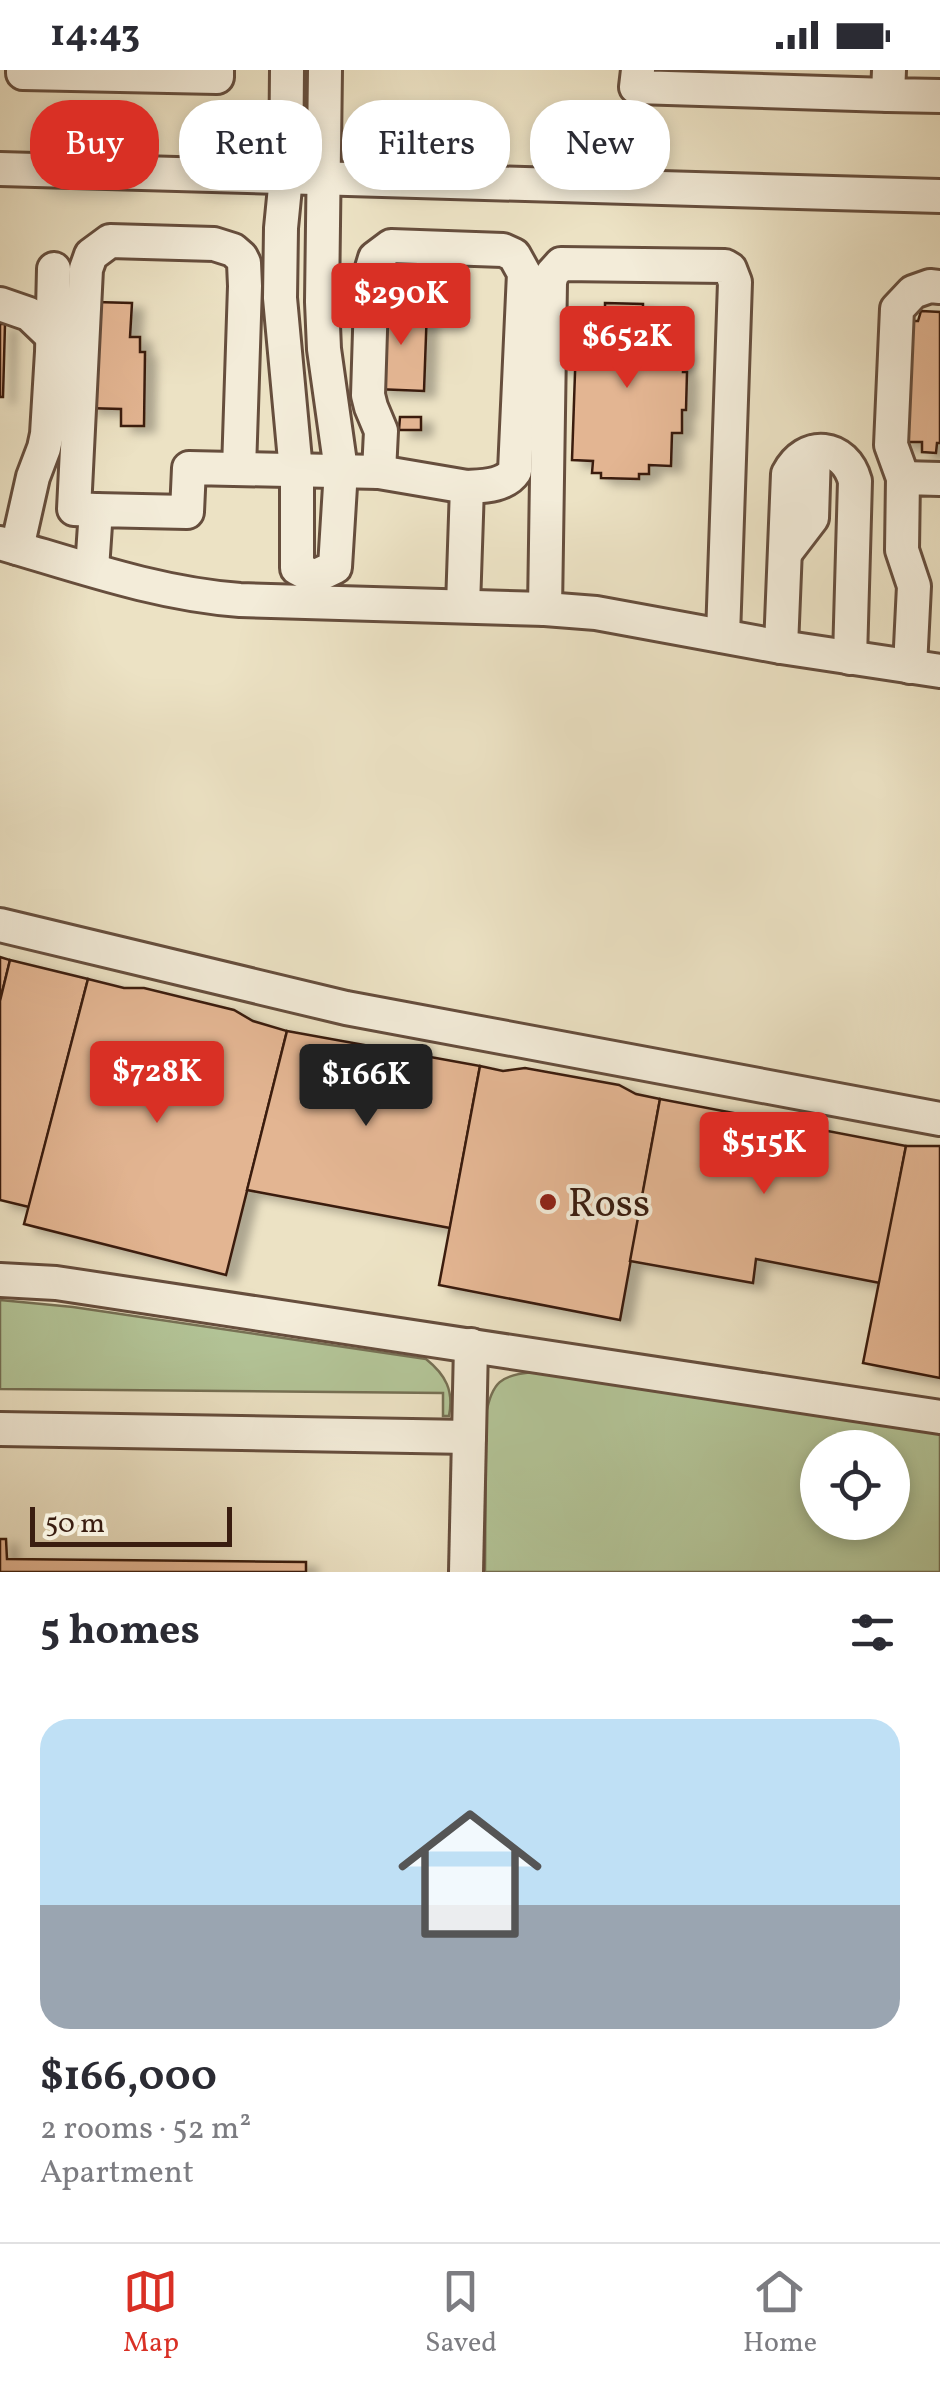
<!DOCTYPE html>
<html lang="en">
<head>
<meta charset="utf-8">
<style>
	:root { --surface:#fff; --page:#f2f2f3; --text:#2b2b33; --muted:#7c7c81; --line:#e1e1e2; --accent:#d93025 }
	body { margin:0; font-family:Vollkorn,serif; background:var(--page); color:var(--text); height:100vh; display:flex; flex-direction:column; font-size:38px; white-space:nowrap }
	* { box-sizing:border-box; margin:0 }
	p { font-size:32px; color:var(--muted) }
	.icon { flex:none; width:55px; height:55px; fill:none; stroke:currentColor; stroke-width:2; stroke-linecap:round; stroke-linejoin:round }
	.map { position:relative; height:1502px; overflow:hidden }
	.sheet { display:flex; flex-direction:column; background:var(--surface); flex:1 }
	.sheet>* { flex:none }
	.guide { position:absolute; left:30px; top:30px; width:880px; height:90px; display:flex; gap:20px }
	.fabs { position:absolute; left:800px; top:1360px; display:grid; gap:20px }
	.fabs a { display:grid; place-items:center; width:110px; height:110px; border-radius:50%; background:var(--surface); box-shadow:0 5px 15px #0003; font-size:50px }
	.scale { position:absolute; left:30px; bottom:25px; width:202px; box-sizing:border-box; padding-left:10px; border:5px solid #3a1d10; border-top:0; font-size:28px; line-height:35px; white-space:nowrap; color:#3a1d10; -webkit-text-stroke:8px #f3ecd9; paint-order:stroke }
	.price { position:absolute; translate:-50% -85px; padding:0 22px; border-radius:10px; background:var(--accent); color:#fff; font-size:32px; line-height:65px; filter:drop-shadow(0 2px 5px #0008) }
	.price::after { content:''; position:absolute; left:50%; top:60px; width:30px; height:22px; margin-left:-15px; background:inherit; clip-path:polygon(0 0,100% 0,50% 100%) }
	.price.on { background:#222; color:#fff }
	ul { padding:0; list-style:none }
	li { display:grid; align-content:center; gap:20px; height:530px; padding:0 40px }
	li span { display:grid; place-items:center; height:310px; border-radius:30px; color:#555 }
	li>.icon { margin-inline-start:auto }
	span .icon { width:180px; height:180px; fill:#fffc; stroke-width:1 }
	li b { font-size:42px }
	h2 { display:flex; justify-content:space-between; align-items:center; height:120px; padding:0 40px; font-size:42px }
	.chip { padding:0 35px; border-radius:40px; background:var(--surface); box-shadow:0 5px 15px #0003; font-size:35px; line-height:90px }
	.chip.on { background:var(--accent); color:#fff }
	.status { display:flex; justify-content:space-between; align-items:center; height:70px; padding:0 50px; background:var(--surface); direction:ltr }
	.status svg { height:28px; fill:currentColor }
	.menu { display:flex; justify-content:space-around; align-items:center; height:140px; border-top:2px solid var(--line); background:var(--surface); font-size:28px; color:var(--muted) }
	.menu a { display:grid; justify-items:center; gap:5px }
	.menu .on { color:var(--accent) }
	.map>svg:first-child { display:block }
	.green { fill:#b3c497; stroke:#767054; stroke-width:2.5; fill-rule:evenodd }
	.building { fill:#e3b592; stroke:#3a1d10; stroke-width:2.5; filter:url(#shadow) }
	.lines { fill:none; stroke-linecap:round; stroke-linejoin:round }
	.minor-casing { stroke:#664e3d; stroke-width:38 }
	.minor { stroke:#f3ecd9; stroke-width:32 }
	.poi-dot { fill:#8f2418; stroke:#f3ecd9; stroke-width:4 }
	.labels { text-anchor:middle; stroke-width:8; stroke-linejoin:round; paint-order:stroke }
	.poi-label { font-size:40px; fill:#3a1d10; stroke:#f3ecd9; text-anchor:start }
</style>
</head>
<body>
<div class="status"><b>14:43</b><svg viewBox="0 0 49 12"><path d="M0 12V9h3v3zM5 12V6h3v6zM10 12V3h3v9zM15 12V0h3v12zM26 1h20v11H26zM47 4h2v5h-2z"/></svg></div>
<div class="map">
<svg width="940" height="1502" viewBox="0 0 940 1502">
	<defs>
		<filter id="shadow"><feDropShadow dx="11" dy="6" stdDeviation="5" flood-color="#0004"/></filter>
	</defs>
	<rect width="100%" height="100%" fill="#ece2c4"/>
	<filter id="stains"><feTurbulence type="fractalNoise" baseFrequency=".002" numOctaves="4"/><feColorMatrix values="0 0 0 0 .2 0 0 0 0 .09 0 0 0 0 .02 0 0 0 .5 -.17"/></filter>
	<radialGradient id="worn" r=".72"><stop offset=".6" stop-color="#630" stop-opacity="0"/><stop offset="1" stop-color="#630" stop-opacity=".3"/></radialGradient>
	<g class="green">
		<path d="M0,1230l73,7 353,52c20,16 28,32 23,57h-6v-23l-443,-4z"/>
		<path d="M533,1302l407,59v141h-455l1,-158c6,-32 15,-39 47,-42zM818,1378h74v74h-74z"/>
	</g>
	<g class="building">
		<path d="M95,232l37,1 -2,34h10v15h5l-1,74h-23v-17l-35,-1z"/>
		<path d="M605,233l38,1v5h10v8h20l-1,32h12l-1,23h4l-1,38h-4v23h-10l-1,33 -22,-1v9h-10v5l-38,-1v-5h-9l1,-12 -21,-1 5,-145h19v-7h9z"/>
		<path d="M377,237l50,1 -3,83 -48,-2z"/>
		<path d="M921,241l19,1v131h-3l-1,10 -14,-1v-10h-22l6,-121h12z"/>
		<path d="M0,254h5l-2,73h-3z"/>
		<path d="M400,347h21v13h-22z"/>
		<path d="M0,887l10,3 -10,41z"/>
		<path d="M10,890l78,19 -59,228 -29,-7v-199z"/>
		<path d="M88,909l36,9h20l90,22 19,11 34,10 -61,244 -202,-51z"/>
		<path d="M287,961l193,35 -30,162 -203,-38z"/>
		<path d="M480,996l23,5 22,-3 94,17 17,9 24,5 -40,221 -181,-35z"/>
		<path d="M660,1029l246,47 -26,137 -124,-24 -3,24 -123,-22z"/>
		<path d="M906,1076h34v232l-77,-15z"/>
		<path d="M0,1469h6l1,20 299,3v10h-306z"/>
	</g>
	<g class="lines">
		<g class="minor-casing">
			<g id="minor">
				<path d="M23,0v3l194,4v-7"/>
				<path d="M287,0l-1,107 -5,51 -1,70 17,184v86l17,9 21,-10 6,-97 -17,-121 -2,-47 3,-232"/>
				<path d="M638,0l-2,17 252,8"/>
				<path d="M889,0l-1,25 52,1"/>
				<path d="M0,99l940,27"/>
				<path d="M0,234l29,10 24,23"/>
				<path d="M379,402l2,-41 -10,-24 -3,-12 4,-127 3,-10 16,-12 112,4 11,5 10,18 -9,198c-10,15 -31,15 -48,16"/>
				<path d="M903,408l-12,-33 6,-136 16,-17 17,-6 10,1"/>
				<path d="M96,440l-22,-1 12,-240 5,-14 19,-14 104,3 19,6 8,7 3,6 1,23 -6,183"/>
				<path d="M0,473c79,23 158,51 240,57l305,9 51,4 185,34 159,24"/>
				<path d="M17,478l16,-71 11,-29 3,-14 5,-82 2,-83"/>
				<path d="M786,482l26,-34 2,-66"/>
				<path d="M92,499l4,-59 91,2 2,-44 190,4 88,15 -4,119"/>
				<path d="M545,539l5,-327 2,-8 9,-10 164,2 5,3 5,13 -12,354"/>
				<path d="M781,577l7,-173c17,-34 57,-30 67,7l-5,177"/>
				<path d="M910,597l4,-81 -12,-36 1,-72 37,1"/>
				<path d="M0,855l346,83 594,111"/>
				<path d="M0,1210l56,3 884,134"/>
				<path d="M0,1359l469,8 2,-92"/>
				<path d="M466,1502l3,-135"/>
			</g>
		</g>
		<use href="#minor" class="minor"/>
	</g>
	<circle class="poi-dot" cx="548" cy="1132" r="10"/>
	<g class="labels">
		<g class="poi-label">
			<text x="568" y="1146">Ross</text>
		</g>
	</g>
	<rect width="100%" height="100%" filter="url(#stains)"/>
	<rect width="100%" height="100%" fill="url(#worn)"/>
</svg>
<div class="fabs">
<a><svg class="icon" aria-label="locate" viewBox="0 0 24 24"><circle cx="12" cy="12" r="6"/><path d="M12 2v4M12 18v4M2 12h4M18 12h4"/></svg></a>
</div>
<div class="scale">50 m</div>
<b class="price" style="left:401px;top:278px">$290K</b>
<b class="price" style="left:627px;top:321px">$652K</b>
<b class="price" style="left:157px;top:1056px">$728K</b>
<b class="price on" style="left:366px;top:1059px">$166K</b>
<b class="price" style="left:764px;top:1127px">$515K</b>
<div class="guide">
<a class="chip on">Buy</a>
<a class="chip">Rent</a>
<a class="chip">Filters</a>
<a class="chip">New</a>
</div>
</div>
<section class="sheet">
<h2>5 homes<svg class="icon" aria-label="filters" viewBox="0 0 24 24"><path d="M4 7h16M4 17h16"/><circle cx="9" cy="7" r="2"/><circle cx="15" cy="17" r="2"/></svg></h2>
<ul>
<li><span style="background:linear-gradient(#bfe0f5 60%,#9aa5b1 0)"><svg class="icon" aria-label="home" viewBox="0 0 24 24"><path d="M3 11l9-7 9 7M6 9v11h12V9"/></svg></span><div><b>$166,000</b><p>2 rooms · 52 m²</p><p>Apartment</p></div></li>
</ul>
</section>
<nav class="menu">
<a class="on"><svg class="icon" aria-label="map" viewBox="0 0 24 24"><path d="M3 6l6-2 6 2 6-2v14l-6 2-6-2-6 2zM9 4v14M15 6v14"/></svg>Map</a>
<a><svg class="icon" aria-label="saved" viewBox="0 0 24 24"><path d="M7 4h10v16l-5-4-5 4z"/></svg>Saved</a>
<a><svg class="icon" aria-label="home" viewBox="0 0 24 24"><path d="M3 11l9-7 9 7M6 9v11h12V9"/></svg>Home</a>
</nav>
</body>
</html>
